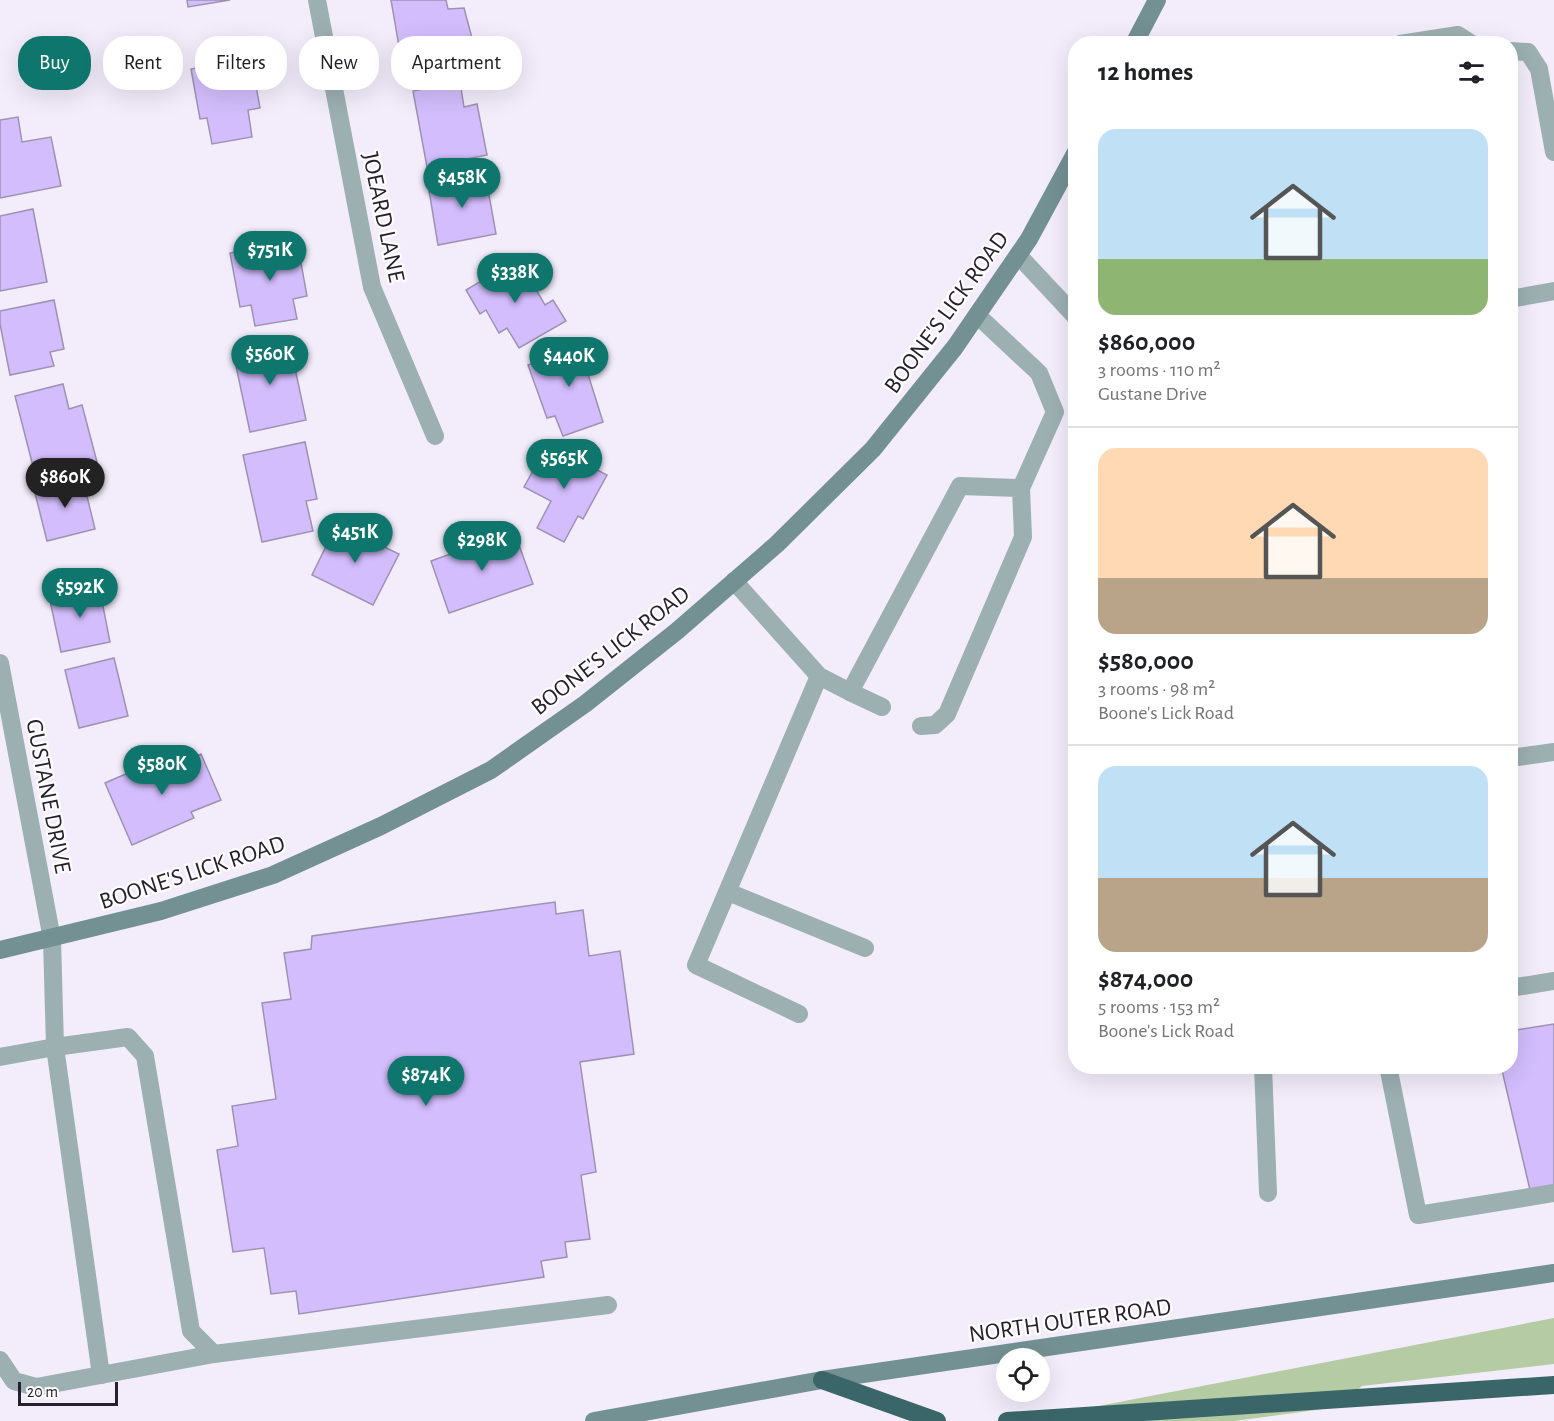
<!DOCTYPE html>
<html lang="en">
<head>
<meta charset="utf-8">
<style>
	:root { --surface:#fff; --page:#f6f6f6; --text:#202124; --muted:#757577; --line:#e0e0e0; --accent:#0f766e }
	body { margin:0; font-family:"Alegreya Sans",sans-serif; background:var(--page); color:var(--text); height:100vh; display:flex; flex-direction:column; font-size:22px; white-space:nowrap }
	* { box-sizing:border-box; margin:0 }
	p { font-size:20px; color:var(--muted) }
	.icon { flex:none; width:33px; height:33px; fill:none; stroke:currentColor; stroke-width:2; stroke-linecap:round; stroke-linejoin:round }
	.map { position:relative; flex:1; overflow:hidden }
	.side { position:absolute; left:1068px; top:36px; width:450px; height:1038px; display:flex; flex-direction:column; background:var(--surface); border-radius:24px; box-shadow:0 6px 24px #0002 }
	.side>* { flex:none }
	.top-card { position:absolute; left:18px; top:36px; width:570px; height:54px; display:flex; gap:12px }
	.fabs { position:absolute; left:996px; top:1348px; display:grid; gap:12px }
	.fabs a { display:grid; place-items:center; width:54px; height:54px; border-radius:50%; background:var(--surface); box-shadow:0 6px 24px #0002; font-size:30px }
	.scale { position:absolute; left:18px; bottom:15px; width:100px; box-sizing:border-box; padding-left:6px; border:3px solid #25202c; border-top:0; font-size:16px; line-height:21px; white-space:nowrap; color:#25202c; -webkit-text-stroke:4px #fdfdfd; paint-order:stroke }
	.price { position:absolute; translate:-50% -51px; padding:0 14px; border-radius:21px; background:var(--accent); color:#fff; font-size:20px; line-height:39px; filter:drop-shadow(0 2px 3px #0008) }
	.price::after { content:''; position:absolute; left:50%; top:36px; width:18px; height:14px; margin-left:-9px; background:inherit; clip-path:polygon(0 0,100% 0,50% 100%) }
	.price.current { background:#222; color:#fff }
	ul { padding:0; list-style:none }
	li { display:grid; align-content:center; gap:12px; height:318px; padding:0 30px }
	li+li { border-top:2px solid var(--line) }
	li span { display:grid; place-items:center; height:186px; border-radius:18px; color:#555 }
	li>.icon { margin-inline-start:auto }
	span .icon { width:108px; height:108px; fill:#fffc; stroke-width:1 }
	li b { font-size:26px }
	h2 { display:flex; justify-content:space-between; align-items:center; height:72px; padding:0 30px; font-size:26px }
	.tag { padding:0 21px; border-radius:24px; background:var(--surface); box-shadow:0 6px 24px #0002; font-size:21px; line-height:54px }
	.tag.current { background:var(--accent); color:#fff }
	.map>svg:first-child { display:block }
	.green { fill:#b5cba3 }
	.building { fill:#d3bdfd; stroke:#9d92b2; stroke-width:1.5 }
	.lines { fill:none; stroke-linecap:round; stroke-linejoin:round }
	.lane { stroke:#9cafb1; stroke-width:18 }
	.street { stroke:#9cafb1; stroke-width:18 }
	.secondary { stroke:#739092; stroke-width:18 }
	.highway { stroke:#3b6669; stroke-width:18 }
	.labels { text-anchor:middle; stroke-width:4.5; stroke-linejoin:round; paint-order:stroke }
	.street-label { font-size:24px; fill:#25202c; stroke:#fdfdfd }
</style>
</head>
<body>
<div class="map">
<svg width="1554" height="1421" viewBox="0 0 1554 1421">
	<rect width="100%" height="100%" fill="#f3edfb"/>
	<path class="green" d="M1554,1318v46l-192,22 -24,21 -104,14h-213z"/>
	<g class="building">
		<path d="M187,0h43l-42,7z"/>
		<path d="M391,0h55l2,9 16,-1 8,30 -19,4 2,26 -41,8 -5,-25 -9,1z"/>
		<path d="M251,58l9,50 -12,2 4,27 -40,7 -5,-26 -7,1 -9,-50z"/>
		<path d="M460,82l4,25 13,-3 10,51 -60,12 -14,-76z"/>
		<path d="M18,117l4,25 29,-5 10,49 -61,12v-78z"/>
		<path d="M485,173l11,61 -58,11 -10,-61z"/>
		<path d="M33,209l14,73 -47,9v-75z"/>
		<path d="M297,241l10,55 -14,3 4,20 -42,7 -4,-21 -11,2 -10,-54z"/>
		<path d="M518,259l27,46 8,-5 13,21 -47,27 -12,-20 -8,5 -13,-23 -6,4 -14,-24z"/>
		<path d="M54,300l10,49 -14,3 4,14 -44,9 -10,-51v-13z"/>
		<path d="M289,340l17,80 -56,12 -17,-80z"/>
		<path d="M594,342l9,23 -16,6 16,51 -40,14 -8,-20 -8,2 -19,-53z"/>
		<path d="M63,384l6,25 13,-4 15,57 -61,16 -21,-82z"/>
		<path d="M305,442l12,57 -11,2 7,30 -51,11 -19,-87z"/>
		<path d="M548,444l59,31 -24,44 -5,-3 -14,26 -27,-14 14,-27 -27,-14z"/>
		<path d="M82,476l13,53 -48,12 -13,-52z"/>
		<path d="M337,524l62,30 -26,51 -61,-30z"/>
		<path d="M514,531l19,53 -84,29 -18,-52z"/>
		<path d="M99,586l11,56 -49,10 -12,-56z"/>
		<path d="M114,658l14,58 -49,12 -14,-58z"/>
		<path d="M201,754l20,46 -30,12 3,6 -62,27 -27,-62 60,-26 4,11z"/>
		<path d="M555,902l1,12 27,-4 6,46 31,-5 14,103 -54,8 16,110 -15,3 9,64 -25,3 2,15 -26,4 3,16 -245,37 -3,-23 -25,3 -7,-46 -31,4 -16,-102 21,-4 -6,-40 44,-7 -14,-96 29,-4 -7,-46 27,-4 1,-13z"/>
		<path d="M1554,1024v161l-24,5 -29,-124h9v-35z"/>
	</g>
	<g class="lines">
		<g class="lane">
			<path d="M1400,44l58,-9 14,9"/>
			<path d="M1510,51l18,1 11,17 15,83"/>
			<path d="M1018,255l58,62"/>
			<path d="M1510,299l44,-8"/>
			<path d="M977,315l62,58 16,39 -34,76"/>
			<path d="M734,581l85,95 31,16"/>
			<path d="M882,707l-32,-15 110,-206 61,2 2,49 -76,177 -12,11 -14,1"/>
			<path d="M1510,758l44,-6"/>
			<path d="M728,892l137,56"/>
			<path d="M52,939l3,108 73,-10 17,19 46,275 23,23 394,-49"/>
			<path d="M1510,988l44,-7"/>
			<path d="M799,1014l-103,-49 123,-289"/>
			<path d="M0,1057l55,-10 46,328"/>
			<path d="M1263,1066l5,127"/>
			<path d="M1388,1066l30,149 136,-22"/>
			<path d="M0,1360l14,21 22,6 178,-33"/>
		</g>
		<g class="street">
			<path d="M317,0l55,287 63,149"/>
			<path d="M0,663l52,276"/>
		</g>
		<g class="secondary">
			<path d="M1134,44l23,-44"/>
			<path d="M0,950l161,-39 112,-36 108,-49 110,-56 94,-66 92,-73 100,-87 96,-95 82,-102 74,-108 47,-87"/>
			<path d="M594,1421l228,-41 732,-107"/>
		</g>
		<g class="highway">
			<path d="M822,1380l115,41"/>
			<path d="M1007,1421l547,-36"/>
		</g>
	</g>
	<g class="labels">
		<g class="street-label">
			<text transform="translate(384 217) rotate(78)" y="8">JOEARD LANE</text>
			<text transform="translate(946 312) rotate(-54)" y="8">BOONE'S LICK ROAD</text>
			<text transform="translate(610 650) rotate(-38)" y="8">BOONE'S LICK ROAD</text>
			<text transform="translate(49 796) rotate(79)" y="8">GUSTANE DRIVE</text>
			<text transform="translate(192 872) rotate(-18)" y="8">BOONE'S LICK ROAD</text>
			<text transform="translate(1070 1320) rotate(-8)" y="8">NORTH OUTER ROAD</text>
		</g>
	</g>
</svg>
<div class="fabs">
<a><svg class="icon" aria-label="locate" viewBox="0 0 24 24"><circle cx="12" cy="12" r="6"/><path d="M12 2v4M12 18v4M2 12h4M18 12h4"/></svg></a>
</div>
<div class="scale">20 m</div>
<b class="price" style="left:462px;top:209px">$458K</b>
<b class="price" style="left:270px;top:282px">$751K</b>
<b class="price" style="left:515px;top:304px">$338K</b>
<b class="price" style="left:270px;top:386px">$560K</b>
<b class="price" style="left:569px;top:388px">$440K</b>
<b class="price" style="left:564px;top:490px">$565K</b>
<b class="price current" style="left:65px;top:509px">$860K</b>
<b class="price" style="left:355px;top:564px">$451K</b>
<b class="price" style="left:482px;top:572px">$298K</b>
<b class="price" style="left:80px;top:619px">$592K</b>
<b class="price" style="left:162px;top:796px">$580K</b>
<b class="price" style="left:426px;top:1107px">$874K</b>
<div class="top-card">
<a class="tag current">Buy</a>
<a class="tag">Rent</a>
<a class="tag">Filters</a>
<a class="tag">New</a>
<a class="tag">Apartment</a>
</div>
<section class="side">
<h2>12 homes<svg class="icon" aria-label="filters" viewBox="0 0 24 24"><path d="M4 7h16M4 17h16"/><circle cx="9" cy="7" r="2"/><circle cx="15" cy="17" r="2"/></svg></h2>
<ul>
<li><span style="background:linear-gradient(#bfe0f5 70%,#8fb573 0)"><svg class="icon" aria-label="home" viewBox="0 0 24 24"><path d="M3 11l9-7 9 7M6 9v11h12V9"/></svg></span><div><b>$860,000</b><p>3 rooms · 110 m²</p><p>Gustane Drive</p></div></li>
<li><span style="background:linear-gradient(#ffd9b3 70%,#b9a48a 0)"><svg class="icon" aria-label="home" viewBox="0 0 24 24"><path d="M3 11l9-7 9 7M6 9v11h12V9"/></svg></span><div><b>$580,000</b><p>3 rooms · 98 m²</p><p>Boone's Lick Road</p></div></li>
<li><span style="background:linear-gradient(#bfe0f5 60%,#b9a48a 0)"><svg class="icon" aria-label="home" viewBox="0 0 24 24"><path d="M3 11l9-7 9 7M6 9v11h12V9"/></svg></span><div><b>$874,000</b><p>5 rooms · 153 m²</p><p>Boone's Lick Road</p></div></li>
</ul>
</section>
</div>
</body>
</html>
